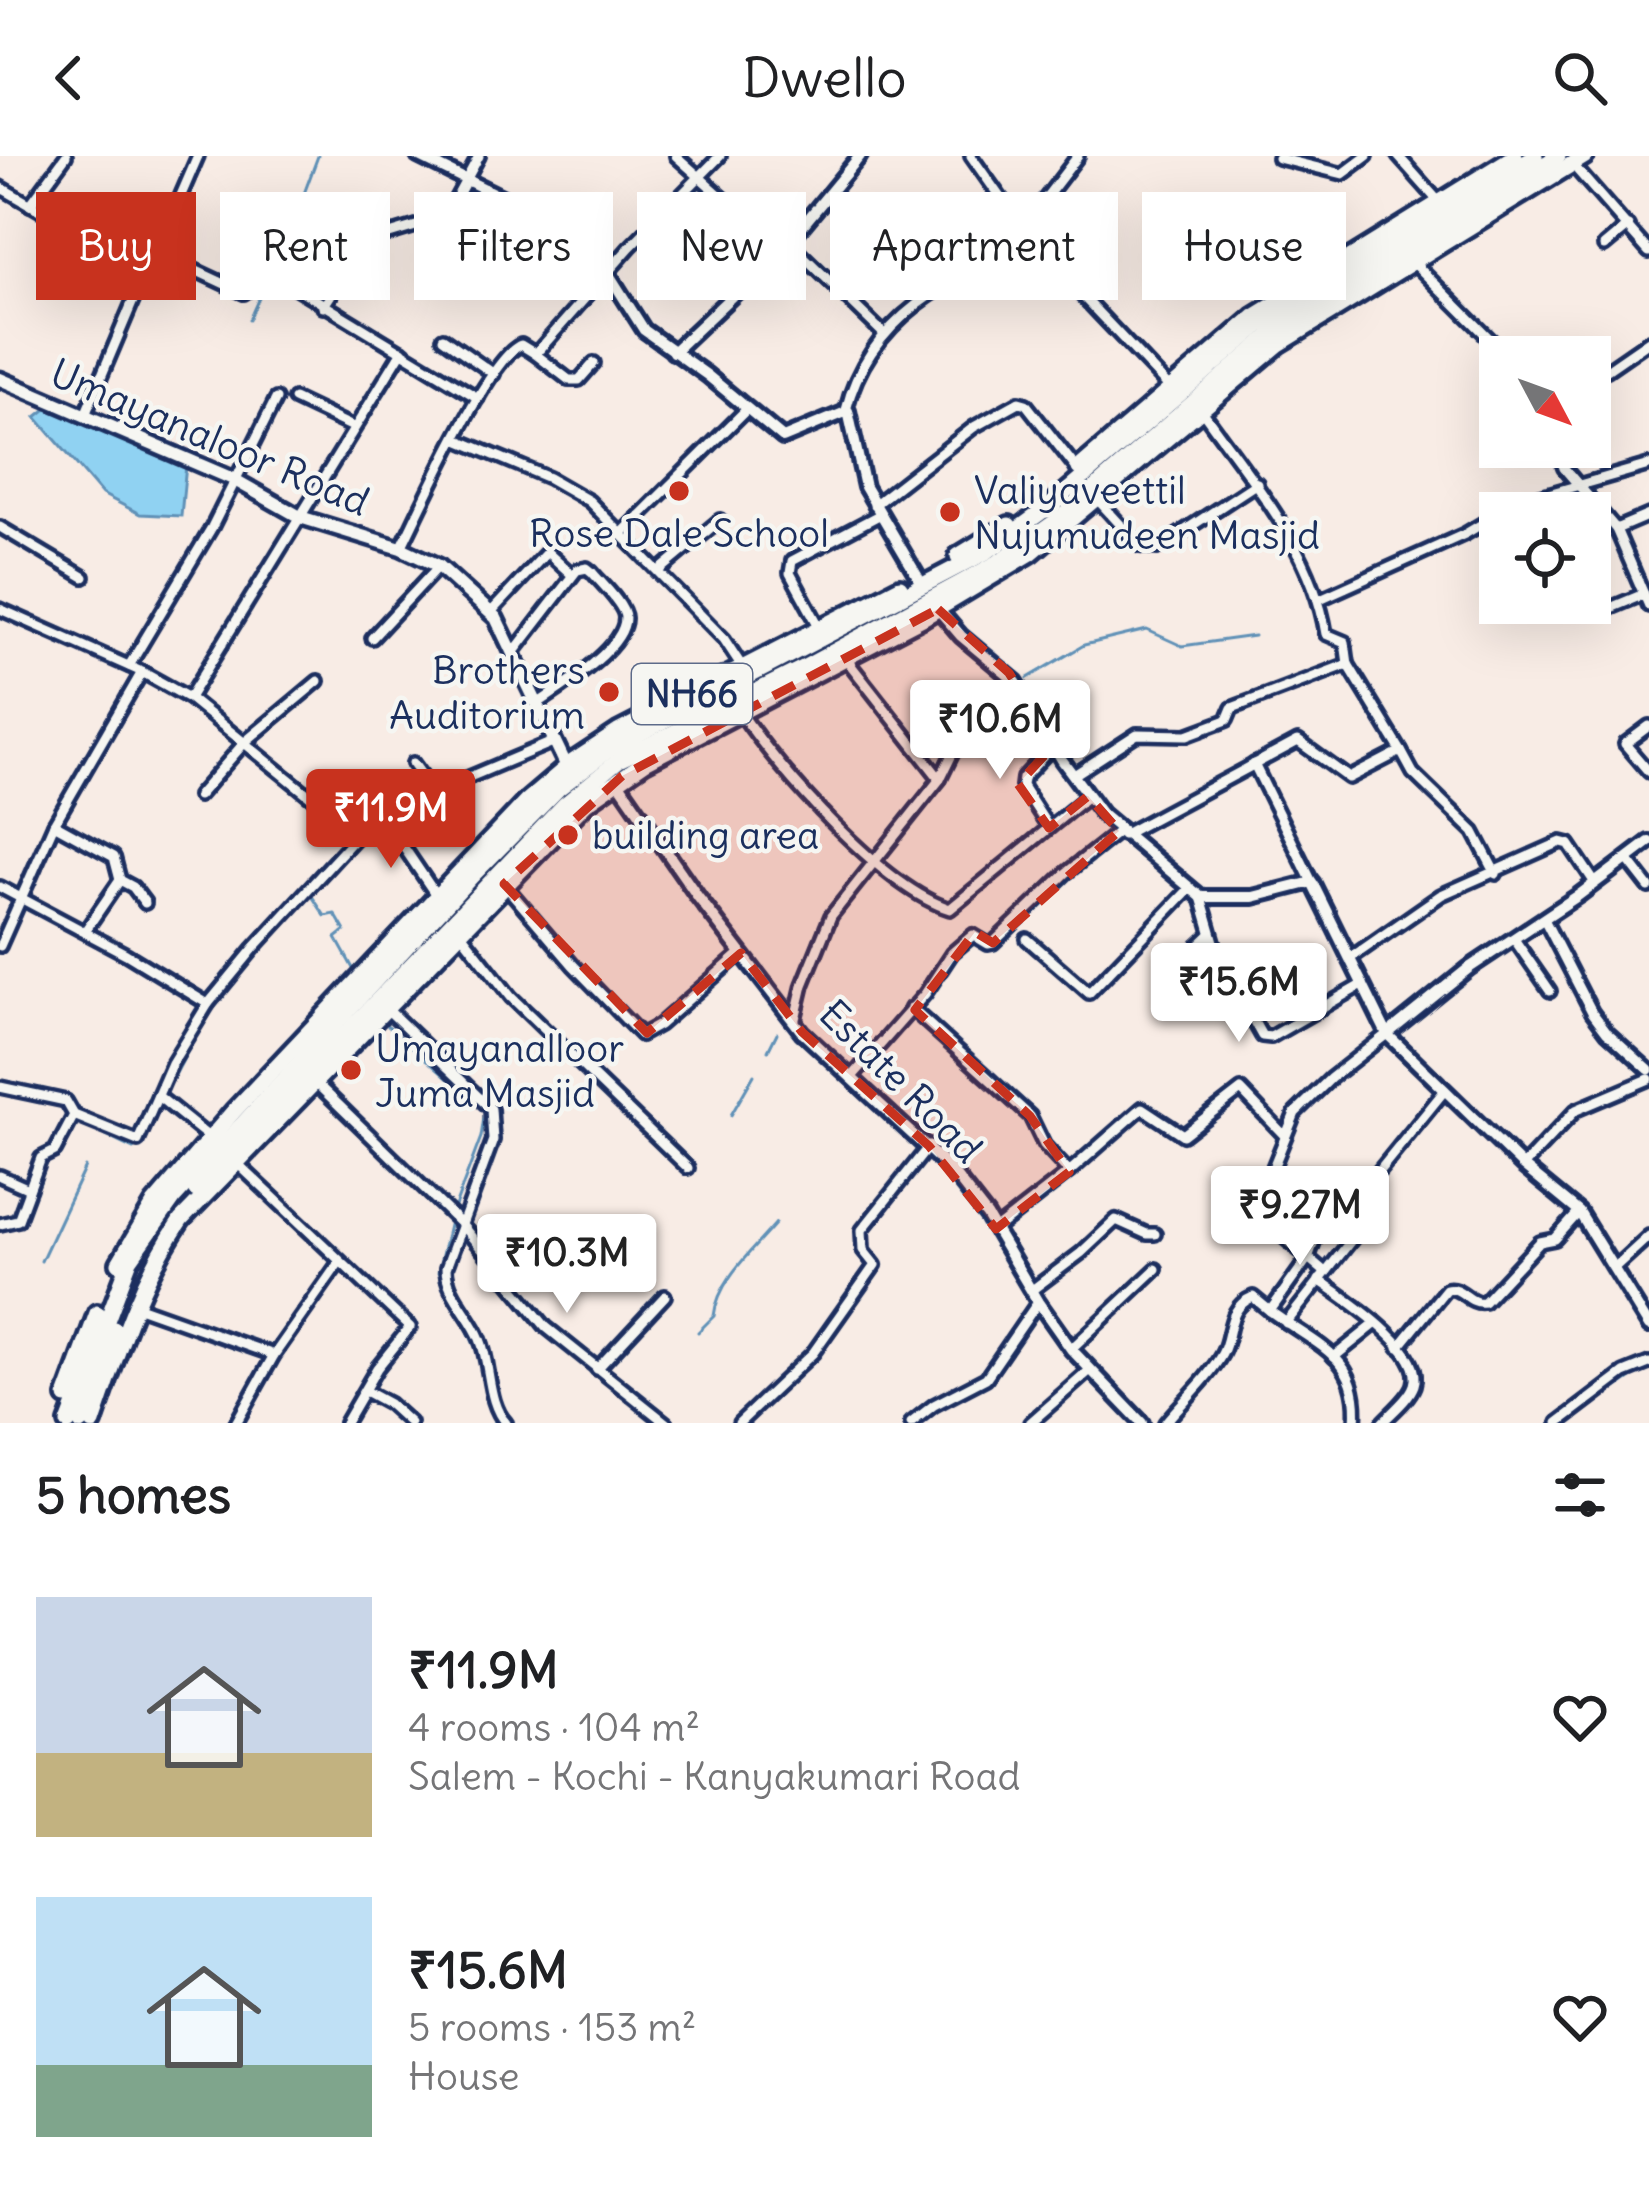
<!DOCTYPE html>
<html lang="en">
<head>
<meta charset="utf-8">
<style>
	:root { --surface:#fff; --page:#f6f6f6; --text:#202124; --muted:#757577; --accent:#c8321e }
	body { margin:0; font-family:Delius,sans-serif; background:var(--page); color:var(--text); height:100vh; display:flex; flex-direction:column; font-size:45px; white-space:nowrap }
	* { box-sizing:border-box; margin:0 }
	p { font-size:39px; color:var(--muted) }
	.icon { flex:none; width:66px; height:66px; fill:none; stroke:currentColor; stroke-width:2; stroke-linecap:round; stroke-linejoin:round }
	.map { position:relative; height:1267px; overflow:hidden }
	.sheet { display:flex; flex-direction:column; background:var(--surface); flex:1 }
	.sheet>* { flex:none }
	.banner { position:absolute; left:36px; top:36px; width:1578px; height:108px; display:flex; gap:24px }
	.needle { width:78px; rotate:131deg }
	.buttons { position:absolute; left:1479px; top:180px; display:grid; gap:24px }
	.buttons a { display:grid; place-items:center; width:132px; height:132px; border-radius:0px; background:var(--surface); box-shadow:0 12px 48px #0002; font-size:60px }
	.price { position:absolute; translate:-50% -102px; padding:0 27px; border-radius:12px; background:#fff; color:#222; font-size:39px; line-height:78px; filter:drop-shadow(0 3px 6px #0008) }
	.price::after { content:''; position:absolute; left:50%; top:72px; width:36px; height:27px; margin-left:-18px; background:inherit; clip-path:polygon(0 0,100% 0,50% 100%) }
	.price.active { background:var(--accent); color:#fff }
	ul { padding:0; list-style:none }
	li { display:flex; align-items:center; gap:36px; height:300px; padding:0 36px }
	li span { display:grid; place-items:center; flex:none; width:336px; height:240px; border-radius:0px; color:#555 }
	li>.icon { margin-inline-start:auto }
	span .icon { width:144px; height:144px; fill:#fffc; stroke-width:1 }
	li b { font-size:51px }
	h2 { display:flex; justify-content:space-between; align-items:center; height:144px; padding:0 36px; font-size:51px }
	.pill { padding:0 42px; border-radius:0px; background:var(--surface); box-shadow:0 12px 48px #0002; font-size:42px; line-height:108px }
	.pill.active { background:var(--accent); color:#fff }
	header { display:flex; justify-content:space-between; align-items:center; height:156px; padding:0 36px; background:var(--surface); font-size:54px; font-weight:600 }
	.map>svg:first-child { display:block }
	.water { fill:#90d2f2; stroke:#6191b7; stroke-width:3 }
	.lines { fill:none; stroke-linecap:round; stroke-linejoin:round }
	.stream { stroke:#6191b7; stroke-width:3 }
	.minor-casing { stroke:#1b2f5e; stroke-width:18 }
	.tertiary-casing { stroke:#1b2f5e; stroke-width:20 }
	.secondary-casing { stroke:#1b2f5e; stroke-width:21 }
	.trunk-casing { stroke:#1b2f5e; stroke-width:24 }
	.minor { stroke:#f6f6f2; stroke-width:9 }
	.tertiary { stroke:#f6f6f2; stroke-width:10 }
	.secondary { stroke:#f6f6f2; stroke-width:12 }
	.trunk { stroke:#f6f6f2; stroke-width:15 }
	.marked { fill:#c8321e; fill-opacity:0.2; stroke:#c8321e; stroke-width:9; stroke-dasharray:24 15; stroke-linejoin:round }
	.poi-dot { fill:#c8321e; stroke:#f6f6f2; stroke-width:4.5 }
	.labels { text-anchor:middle; stroke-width:9; stroke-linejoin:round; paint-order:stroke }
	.shield { fill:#f6f6f2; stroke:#5d6b8a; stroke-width:3 }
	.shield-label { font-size:36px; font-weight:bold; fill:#1b2f5e }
	.street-label { font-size:39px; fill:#1b2f5e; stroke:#f6f6f2 }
	.poi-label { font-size:39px; fill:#1b2f5e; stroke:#f6f6f2; text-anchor:start }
</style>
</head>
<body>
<header><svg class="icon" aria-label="back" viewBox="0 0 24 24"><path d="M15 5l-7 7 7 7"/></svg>Dwello<svg class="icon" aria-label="search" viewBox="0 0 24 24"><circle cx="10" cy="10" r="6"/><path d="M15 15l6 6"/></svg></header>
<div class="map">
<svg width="1649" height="1267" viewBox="0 0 1649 1267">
	<rect width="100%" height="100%" fill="#f8ece5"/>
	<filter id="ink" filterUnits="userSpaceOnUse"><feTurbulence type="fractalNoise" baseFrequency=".00833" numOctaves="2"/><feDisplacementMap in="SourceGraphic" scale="24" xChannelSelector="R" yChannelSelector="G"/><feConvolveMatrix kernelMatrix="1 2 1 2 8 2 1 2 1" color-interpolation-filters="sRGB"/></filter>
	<g filter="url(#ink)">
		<path class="water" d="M50,250l136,59 -5,51 -41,-2 -38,-20 -66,-77z"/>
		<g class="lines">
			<g class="stream">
				<path d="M302,43l16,-43"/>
				<path d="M272,113l5,-11"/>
				<path d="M137,148l20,-46"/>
				<path d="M249,164l17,-38"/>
				<path d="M1028,522l56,-33 63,-15 35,16 72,-10"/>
				<path d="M946,621l34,-59"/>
				<path d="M310,737l15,23 10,-2 10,17 -9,7 19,34"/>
				<path d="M832,768l19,-26"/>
				<path d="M803,812l10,-18"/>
				<path d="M388,870l97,85 -4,26 -27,72"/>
				<path d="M768,895l9,-18"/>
				<path d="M165,938l44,-83 44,-55"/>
				<path d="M731,959l23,-40"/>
				<path d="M152,964l7,-15"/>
				<path d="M106,980l27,13 6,-5"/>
				<path d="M41,1105l44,-94"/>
				<path d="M446,1131l-8,-15 12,-51"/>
				<path d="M459,1155l23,52"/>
				<path d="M698,1176l16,-16c4,-36 39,-66 62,-93"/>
				<path d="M492,1251l3,16"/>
				<path d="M1567,1266l76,-52"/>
			</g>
			<g class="minor-casing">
				<g id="minor">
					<path d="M676,0l105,94"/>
					<path d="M971,0l62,88 136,143"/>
					<path d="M1398,0l41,46"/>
					<path d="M1278,2l65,16 24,-18"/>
					<path d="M1572,8l77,88"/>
					<path d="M0,31l50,29 104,35 90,42 23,-18h8l203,123"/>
					<path d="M30,49l36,-49"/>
					<path d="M1022,73l56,-73"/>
					<path d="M789,86l95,92"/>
					<path d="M1604,90l24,-20"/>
					<path d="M156,97l42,-97"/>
					<path d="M1411,104l97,97"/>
					<path d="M275,119l28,-71"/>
					<path d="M323,151l43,-66 80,-24 33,-61"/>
					<path d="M443,182l51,36"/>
					<path d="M534,197l35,27h10l15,-17"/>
					<path d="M1607,214l42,-29"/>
					<path d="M294,243l59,28"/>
					<path d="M846,254c23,-93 105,-134 187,-166"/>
					<path d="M85,259l69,-164"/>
					<path d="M456,283l93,39 40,23 135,138 19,29"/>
					<path d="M1557,291l7,21 52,61 33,77"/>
					<path d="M1097,343l43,47 18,2 99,-65"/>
					<path d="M874,349l100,-78 45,-25 7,2 51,65"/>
					<path d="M0,371l84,50"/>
					<path d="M1616,373l33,-14"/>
					<path d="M623,376l123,-122"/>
					<path d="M401,392c19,-38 88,-192 120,-203l13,8 6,-4 90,-102 90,-91"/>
					<path d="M659,415l61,-51"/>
					<path d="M1320,443l145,-65 52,-31 132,-38"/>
					<path d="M0,453l142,63 -88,152 -54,122"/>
					<path d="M1608,453l36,-15"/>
					<path d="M492,455l55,-59 24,22"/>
					<path d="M820,472l-30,-55 2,-12 87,-46"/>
					<path d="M372,482l67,-72"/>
					<path d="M513,497l64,-83 10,-2 5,4c8,10 33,33 33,46 0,31 -65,70 -88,86"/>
					<path d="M846,503l94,120"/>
					<path d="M1348,508l53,87"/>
					<path d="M129,510l83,-139 64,-128"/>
					<path d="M142,516l47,26 169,137"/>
					<path d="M189,542l213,-347"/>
					<path d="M741,557c39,59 142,175 209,196l138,-113"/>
					<path d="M1649,570l-24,18 24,28"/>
					<path d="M413,607l21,29"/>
					<path d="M1254,608l58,118"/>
					<path d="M1074,619l63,-41 50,1 40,-15 5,-12 116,-44 -3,-22 -19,-8c-14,-87 -76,-155 -125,-225"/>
					<path d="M198,640l47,-54 73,-61"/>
					<path d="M386,665l50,74"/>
					<path d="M54,668l60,33 6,23"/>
					<path d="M1049,672l-27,-42 1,-8 31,-33"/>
					<path d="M1123,679l175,-94 51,37 52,-27 12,22 61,59 22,42"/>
					<path d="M1628,704l21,27"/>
					<path d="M504,728l69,81 68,70 18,-10 82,-72"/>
					<path d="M0,731l126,67 82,50"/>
					<path d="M1201,741l18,62 43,77 9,1 92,-53"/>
					<path d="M1544,763l48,93 15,20 42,38"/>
					<path d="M85,775l35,-51 13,7 12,16"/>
					<path d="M459,775l52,66 177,171"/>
					<path d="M1027,783l62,54 101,-105"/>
					<path d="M1514,783l36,52"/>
					<path d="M1352,801l89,-62 120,-53 8,2 26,39"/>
					<path d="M1169,818l41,-39"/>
					<path d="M386,852l105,101 2,31 -47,128c0,26 25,47 34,71 11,26 7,64 26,84"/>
					<path d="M911,852l119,108 14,29 25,27"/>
					<path d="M795,863l8,-34 28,-69 109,-137 28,-57 48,-40"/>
					<path d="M851,922l74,-84 27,-41 21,-18 15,9 5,-1 73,-70 53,-42"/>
					<path d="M315,926l146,142 85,103 120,96"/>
					<path d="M0,931l66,14 8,14 64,26 34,-78 36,-59 46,-56 104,-113 76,-43 121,-51"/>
					<path d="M158,940l52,42"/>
					<path d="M237,1007l173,164 -33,41 -32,55"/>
					<path d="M1523,1010l53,-56 73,-31"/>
					<path d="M0,1020l29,13"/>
					<path d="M0,1068l18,-4 23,-62 14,-7 19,-36"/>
					<path d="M996,1073l73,-57 73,-64 41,27 58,-45 43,45"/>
					<path d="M1614,1112l35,-32"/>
					<path d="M1325,1116l-66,-56 3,-21 33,-82 36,-35 56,-44"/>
					<path d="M1319,1124c24,17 107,70 95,105 -5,14 -22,27 -32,38"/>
					<path d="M1032,1134l49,-37 35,-33 31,14h8"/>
					<path d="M133,1149l141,50"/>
					<path d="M1270,1155c47,35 91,45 85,112"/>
					<path d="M1286,1167l71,-90 -3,-10 -11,-11"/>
					<path d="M1399,1191l47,-58c15,-4 23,16 38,13l56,-60 15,-3 24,-27"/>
					<path d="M1071,1193l85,-80"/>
					<path d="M1334,1201l41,-33"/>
					<path d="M597,1213l68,-73"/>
					<path d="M365,1235l24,13 21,19"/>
					<path d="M236,1267l38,-68 66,-94"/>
					<path d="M739,1267l74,-70 62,-88 -12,-15 -1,-20 67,-84"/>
					<path d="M911,1267l23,-18 52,-27 52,-76"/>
					<path d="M1030,1267l59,-52"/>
					<path d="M1165,1267c18,-22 43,-44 57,-69 11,-20 4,-46 31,-57l17,14 38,-53 10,-27 45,-40 82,-101"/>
					<path d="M1558,1267l66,-50 25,-10"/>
				</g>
			</g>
			<g class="tertiary-casing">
				<g id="tertiary">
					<path d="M418,0l142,70 48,47 36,57 63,45 76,63 65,-27 17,76 53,90"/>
					<path d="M673,196l116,-110 71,-86"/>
					<path d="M938,453l23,27 55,46 46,78 40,54 99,83h52l59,-15 75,152 136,132 56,46 70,114"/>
					<path d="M617,624l81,117 104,135 149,138 36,46 51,86 33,47 71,74"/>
					<path d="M1387,878l82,-66 110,-73 70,-53"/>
				</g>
			</g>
			<g class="secondary-casing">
				<path id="secondary" d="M0,223l233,100 67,38 101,31 38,18 57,52 71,149"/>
			</g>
			<g class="trunk-casing">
				<g id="trunk">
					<path d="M1079,312l175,-151 261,-161"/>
					<path d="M958,400l51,-31"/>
					<path d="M196,1034l369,-386 54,-44 182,-91 196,-106 66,-47 209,-182 286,-178"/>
					<path d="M119,1107l35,-59 79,-92 294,-311 47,-40 44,-29 282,-145"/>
					<path d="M66,1241l31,-84"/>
					<path d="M68,1267l62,-163 44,-62 299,-323 86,-87 51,-39 378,-198 63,-46 209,-180 275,-169"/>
					<path d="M81,1267l33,-94"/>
					<path d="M93,1267c25,-72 45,-139 88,-203l405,-417 59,-41 279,-145 107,-64 248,-209 306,-188"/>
				</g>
			</g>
			<use href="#minor" class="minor"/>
			<use href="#tertiary" class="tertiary"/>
			<use href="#secondary" class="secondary"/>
			<use href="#trunk" class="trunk"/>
		</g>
	</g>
	<path class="marked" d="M938,453l71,64 45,72 -36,39 31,44 39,-32 31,35 -126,112 -18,-11 -60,78 115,106 39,56 -73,57 -67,-83 -127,-114 -61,-79 -94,80 -143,-149 118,-108z"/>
	<g class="poi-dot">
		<circle cx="679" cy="335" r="12"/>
		<circle cx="950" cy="356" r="12"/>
		<circle cx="609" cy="536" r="12"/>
		<circle cx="568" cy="679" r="12"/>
		<circle cx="351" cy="914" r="12"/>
	</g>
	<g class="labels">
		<rect class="shield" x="632" y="508" width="120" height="60" rx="9"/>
		<g class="shield-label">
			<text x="692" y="551">NH66</text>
		</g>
		<g class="street-label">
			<text transform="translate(210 281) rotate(23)" y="14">Umayanaloor Road</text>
			<text transform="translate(901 925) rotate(45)" y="14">Estate Road</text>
		</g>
		<g class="poi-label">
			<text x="974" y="348">Valiyaveettil<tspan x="974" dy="45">Nujumudeen Masjid</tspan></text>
			<text x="679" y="391" text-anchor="middle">Rose Dale School</text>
			<text x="585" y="528" text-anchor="end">Brothers<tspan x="585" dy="45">Auditorium</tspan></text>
			<text x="592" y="693">building area</text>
			<text x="375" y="906">Umayanalloor<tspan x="375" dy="45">Juma Masjid</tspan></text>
		</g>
	</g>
</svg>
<div class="buttons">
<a><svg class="needle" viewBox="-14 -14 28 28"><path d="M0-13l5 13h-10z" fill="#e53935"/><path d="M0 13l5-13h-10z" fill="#757577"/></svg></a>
<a><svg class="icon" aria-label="locate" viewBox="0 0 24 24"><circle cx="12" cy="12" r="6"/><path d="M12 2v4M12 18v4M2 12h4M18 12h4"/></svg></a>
</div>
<b class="price" style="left:1000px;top:626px">₹10.6M</b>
<b class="price active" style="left:391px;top:715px">₹11.9M</b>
<b class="price" style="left:1239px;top:889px">₹15.6M</b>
<b class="price" style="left:1300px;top:1112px">₹9.27M</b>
<b class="price" style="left:567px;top:1160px">₹10.3M</b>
<div class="banner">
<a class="pill active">Buy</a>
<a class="pill">Rent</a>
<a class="pill">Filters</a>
<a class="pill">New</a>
<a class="pill">Apartment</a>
<a class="pill">House</a>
</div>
</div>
<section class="sheet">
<h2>5 homes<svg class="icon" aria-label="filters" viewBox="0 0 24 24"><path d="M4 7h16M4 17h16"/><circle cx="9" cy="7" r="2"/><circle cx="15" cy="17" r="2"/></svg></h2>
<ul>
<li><span style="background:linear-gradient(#c9d6e8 65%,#c2b280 0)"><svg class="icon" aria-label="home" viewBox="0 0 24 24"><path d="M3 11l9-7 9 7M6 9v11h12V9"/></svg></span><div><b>₹11.9M</b><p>4 rooms · 104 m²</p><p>Salem - Kochi - Kanyakumari Road</p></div><svg class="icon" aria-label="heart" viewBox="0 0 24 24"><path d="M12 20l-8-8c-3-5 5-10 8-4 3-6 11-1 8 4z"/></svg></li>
<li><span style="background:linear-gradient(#bfe0f5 70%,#7fa58c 0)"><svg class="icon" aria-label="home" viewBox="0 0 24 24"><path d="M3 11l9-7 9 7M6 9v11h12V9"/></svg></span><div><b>₹15.6M</b><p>5 rooms · 153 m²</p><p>House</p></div><svg class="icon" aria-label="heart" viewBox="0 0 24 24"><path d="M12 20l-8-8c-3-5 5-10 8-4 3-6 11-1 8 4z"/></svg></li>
</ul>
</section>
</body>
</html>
